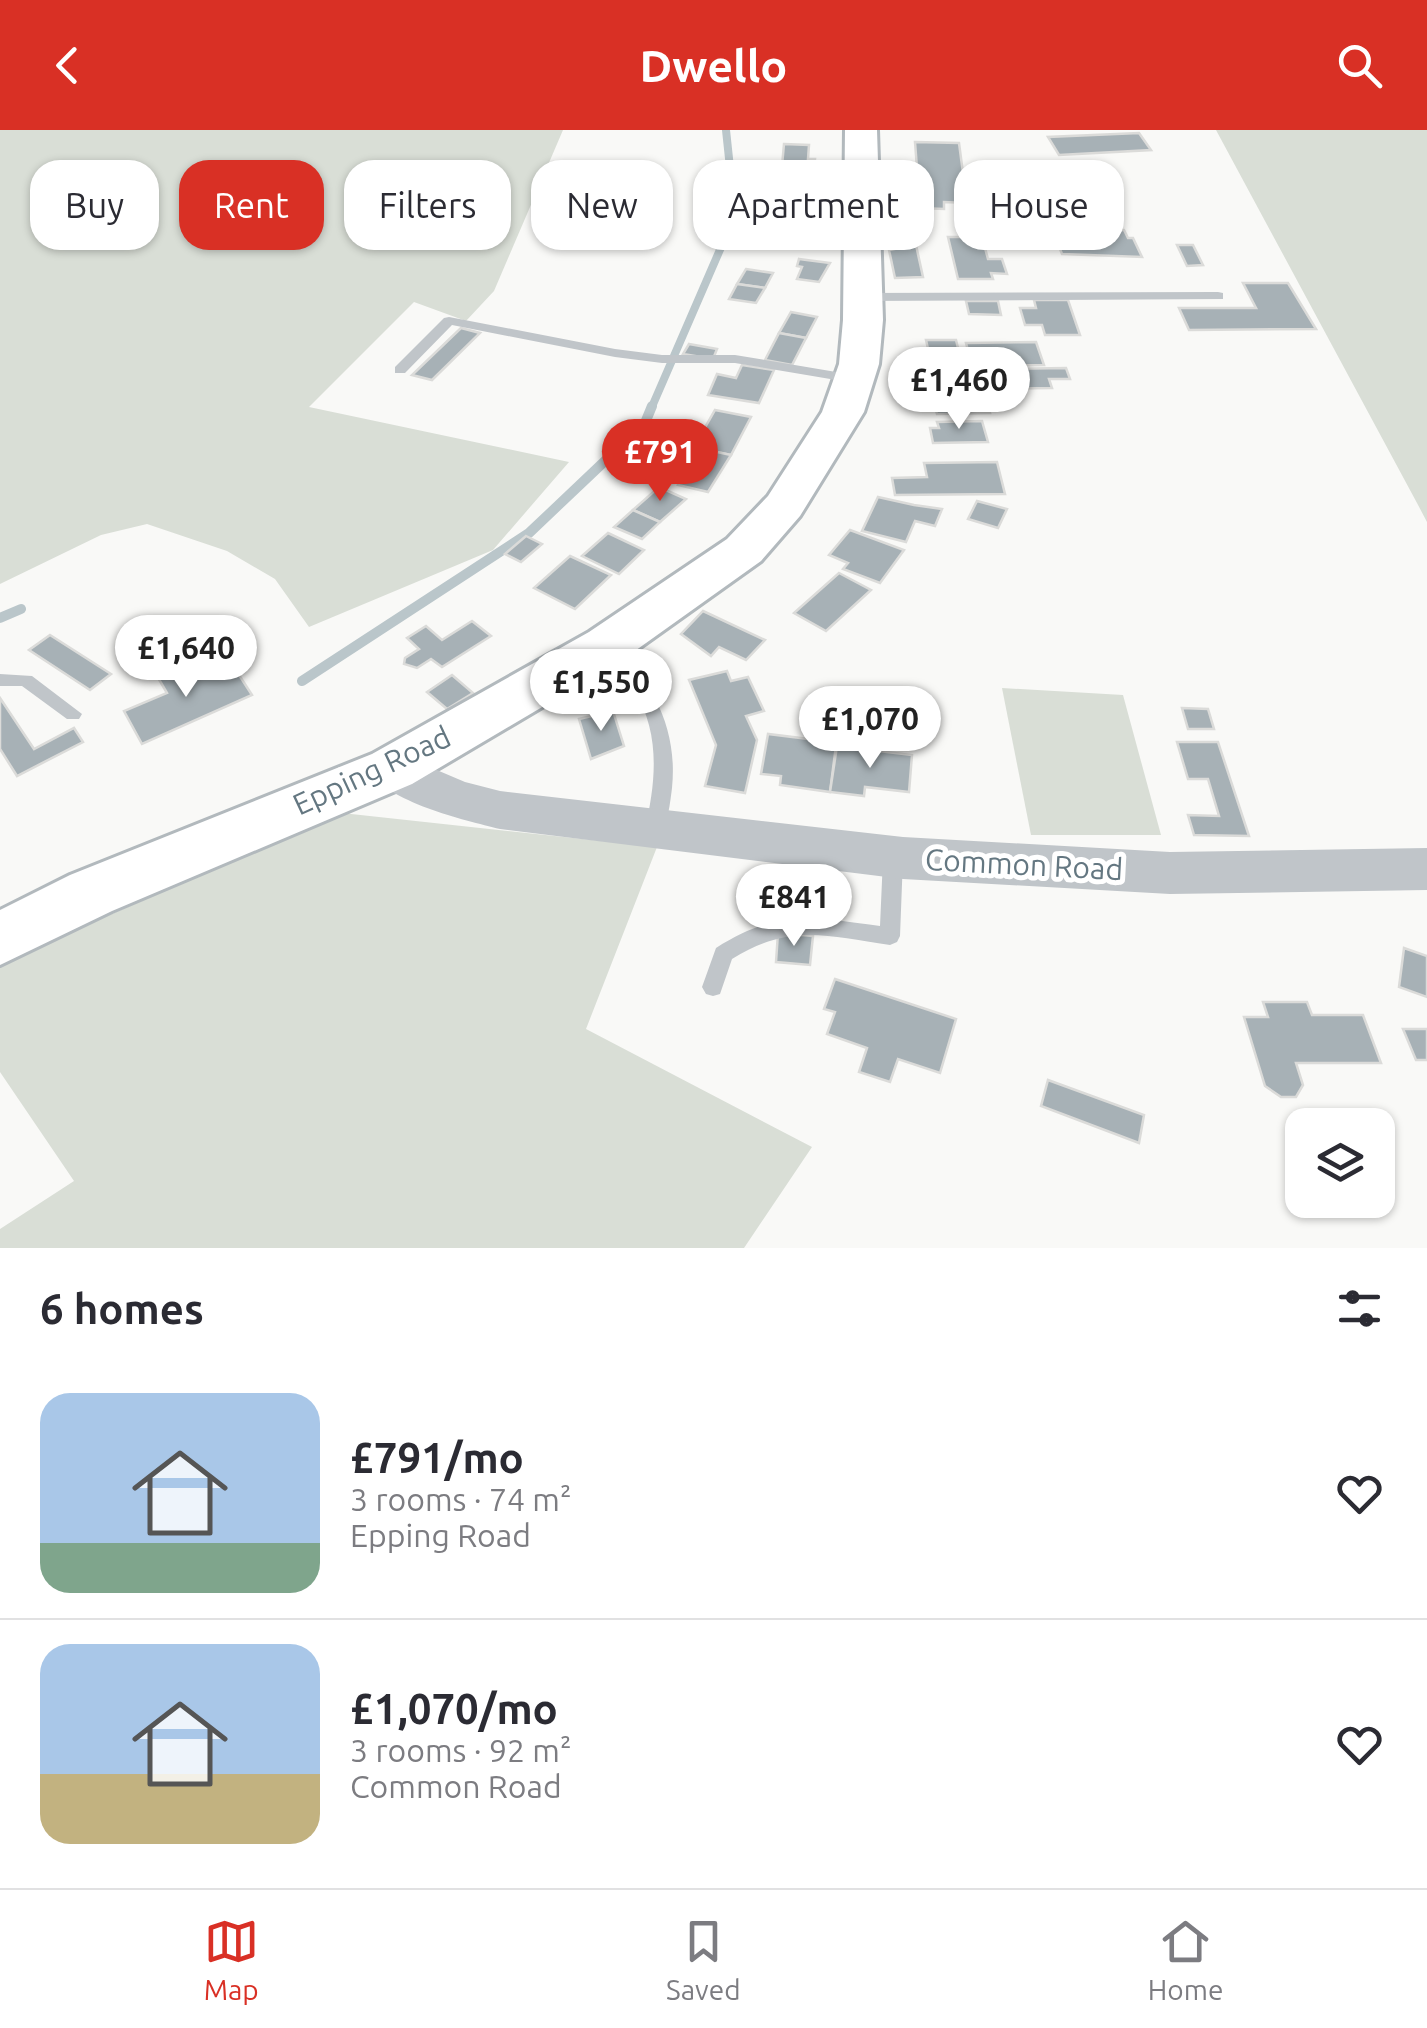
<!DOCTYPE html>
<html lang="en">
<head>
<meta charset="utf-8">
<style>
	:root { --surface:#fff; --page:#f7f7f7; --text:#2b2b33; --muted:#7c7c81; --line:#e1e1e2; --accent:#d93025 }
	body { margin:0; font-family:Ubuntu,sans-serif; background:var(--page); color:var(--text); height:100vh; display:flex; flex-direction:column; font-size:38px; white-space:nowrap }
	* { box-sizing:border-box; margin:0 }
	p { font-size:32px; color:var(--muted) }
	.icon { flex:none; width:55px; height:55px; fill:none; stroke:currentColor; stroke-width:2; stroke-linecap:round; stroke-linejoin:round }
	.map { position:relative; height:1118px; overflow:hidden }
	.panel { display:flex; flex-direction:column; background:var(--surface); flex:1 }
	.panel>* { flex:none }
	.guide { position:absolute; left:30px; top:30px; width:1368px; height:90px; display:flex; gap:20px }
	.controls { position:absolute; left:1285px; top:978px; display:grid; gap:20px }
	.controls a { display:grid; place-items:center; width:110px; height:110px; border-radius:20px; background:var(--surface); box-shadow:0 2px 8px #0004; font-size:50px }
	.price { position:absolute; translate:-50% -85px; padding:0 22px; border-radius:35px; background:#fff; color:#222; font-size:32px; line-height:65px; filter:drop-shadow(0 2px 5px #0008) }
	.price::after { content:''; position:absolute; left:50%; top:60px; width:30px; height:22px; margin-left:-15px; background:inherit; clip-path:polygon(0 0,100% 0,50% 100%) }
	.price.current { background:var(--accent); color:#fff }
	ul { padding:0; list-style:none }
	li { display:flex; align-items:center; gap:30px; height:250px; padding:0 40px }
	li+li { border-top:2px solid var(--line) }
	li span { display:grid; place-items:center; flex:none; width:280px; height:200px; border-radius:30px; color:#555 }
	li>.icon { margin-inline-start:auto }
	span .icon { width:120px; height:120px; fill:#fffc; stroke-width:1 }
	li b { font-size:42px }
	h2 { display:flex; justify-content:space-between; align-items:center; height:120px; padding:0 40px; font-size:42px }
	.pill { padding:0 35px; border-radius:30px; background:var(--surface); box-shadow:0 2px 8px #0004; font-size:35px; line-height:90px }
	.pill.current { background:var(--accent); color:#fff }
	header { display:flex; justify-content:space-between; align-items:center; height:130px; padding:0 40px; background:var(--accent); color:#fff; font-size:45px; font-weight:600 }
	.tab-bar { display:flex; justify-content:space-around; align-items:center; height:140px; border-top:2px solid var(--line); background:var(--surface); font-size:28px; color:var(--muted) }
	.tab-bar a { display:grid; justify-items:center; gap:5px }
	.tab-bar .current { color:var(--accent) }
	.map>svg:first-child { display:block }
	.green { fill:#d9ded6 }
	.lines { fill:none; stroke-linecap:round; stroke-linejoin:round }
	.stream-far1 { stroke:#bac6ca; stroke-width:8 }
	.stream { stroke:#bac6ca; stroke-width:10 }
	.building { fill:#a7b1b6; stroke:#dbdbd9; stroke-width:2.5 }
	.secondary-casing { stroke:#b2b9bd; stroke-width:6 }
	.service { fill:#c0c5c9; fill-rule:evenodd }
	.tertiary { fill:#c0c5c9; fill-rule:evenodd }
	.secondary { fill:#fff; fill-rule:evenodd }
	.labels { text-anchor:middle; stroke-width:10; stroke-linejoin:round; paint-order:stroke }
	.street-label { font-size:30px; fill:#647781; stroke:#fff }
</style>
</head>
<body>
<header><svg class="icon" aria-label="back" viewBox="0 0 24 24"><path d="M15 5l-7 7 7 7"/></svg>Dwello<svg class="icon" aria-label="search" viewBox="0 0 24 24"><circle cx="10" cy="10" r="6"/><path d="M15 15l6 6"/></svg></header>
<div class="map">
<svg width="1427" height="1118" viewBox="0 0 1427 1118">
	<rect width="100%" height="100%" fill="#f9f9f7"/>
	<g class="green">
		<path d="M0,0h563l-69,161 -28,30 -52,-19 -105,105 260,55 -76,88 -184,77 -34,-48 -48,-28 -80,-27 -46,11 -101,49z"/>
		<path d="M1216,0h211v392l-10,-19z"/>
		<path d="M1002,558l121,7 38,140h-130z"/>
		<path d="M342,683l315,34 -71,182 226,118 -68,101h-744v-19l74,-48 -74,-109v-109z"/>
	</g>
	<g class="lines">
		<path class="stream-far1" d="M651,279l84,-194 -9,-85"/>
		<g class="stream">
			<path d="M0,488l21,-9"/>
			<path d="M302,551l227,-148 116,-110 7,-17"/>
		</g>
	</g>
	<g class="building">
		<path d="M1139,3l12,17 -92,5 -11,-18z"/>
		<path d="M915,12l44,1 8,60 -23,-1v7l-24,-1z"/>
		<path d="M784,14l25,1 -1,14h7l-1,9 -32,-2z"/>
		<path d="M575,42l33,2 -2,8 -18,-1 -7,22 -17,-1z"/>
		<path d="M791,45l30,2 -4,22 -43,-3 3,-15 13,1z"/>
		<path d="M822,68l21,1v12l-21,-1z"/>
		<path d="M1029,80l12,8 -56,17 -11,-9z"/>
		<path d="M1094,100h30l4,8h5l9,19 -80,-3 -6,-15 41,-1z"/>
		<path d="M948,107h34l6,22h14l5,15 -16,-1 2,6h-35z"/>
		<path d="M916,115l7,32 -28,1 -6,-28z"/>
		<path d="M1177,115h16l10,20 -16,1z"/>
		<path d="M799,129l31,4 -11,19 -22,-3 5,-12 -5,-1z"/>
		<path d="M746,139l27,4 -8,15 -28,-4z"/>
		<path d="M1243,153h45l28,46 -127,1 -10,-22h77z"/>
		<path d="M737,154l28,4 -9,15 -27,-4z"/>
		<path d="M1034,170h34l12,35h-35l-3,-10h-17l-5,-17h16z"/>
		<path d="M966,171h32l3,14 -32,-1z"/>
		<path d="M791,182l26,5 -11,21 -27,-5z"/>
		<path d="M461,198l19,5 -48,47 -20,-5z"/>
		<path d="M779,203l27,5 -14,27 -27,-5z"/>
		<path d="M926,210h30l3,12 -30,1z"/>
		<path d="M1036,212l8,23 -72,1 -6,-23z"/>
		<path d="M689,214l28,5 -4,10 -30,-5z"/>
		<path d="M742,235l32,5 -15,33 -51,-8 9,-21 19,4z"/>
		<path d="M1066,238l4,11h-21l3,9 -86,1 -3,-12h35l-2,-8z"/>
		<path d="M984,263l6,20 -53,1 -4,-14 9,-1 -1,-5z"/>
		<path d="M715,280l36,7 -20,38 -37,-8z"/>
		<path d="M982,291l6,21 -55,1 -3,-15h9l-2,-6z"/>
		<path d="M694,317l37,8 -23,37 -30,-7 5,-8 -6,-1z"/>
		<path d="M997,332l8,32 -110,1 -3,-17 35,-1 -3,-14z"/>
		<path d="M659,357l27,12 -26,23 -27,-12z"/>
		<path d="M878,367l36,8 28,4 -7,17 -20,-5 -9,21 -44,-11z"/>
		<path d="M977,371l30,8 -9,19 -30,-9z"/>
		<path d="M633,380l27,12 -18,17 -28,-12z"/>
		<path d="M850,400l54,20 -24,33 -37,-14 5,-6 -19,-8z"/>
		<path d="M608,403l36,17 -25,24 -37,-18z"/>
		<path d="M526,406l16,8 -21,18 -16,-8z"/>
		<path d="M570,426l41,19 -36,34 -41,-21z"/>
		<path d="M839,443l32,17 -45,41 -32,-18z"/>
		<path d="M703,481l62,29 -19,20 -27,-13 -8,9 -30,-22z"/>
		<path d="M472,491l19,15 -49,31 -11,-8 -14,9 -13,-4 1,-6 14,-9 -12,-11 19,-12 16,14z"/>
		<path d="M50,505l61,39 -21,16 -61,-40z"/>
		<path d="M193,531l10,16 29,-13 20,31 -110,49 -18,-33 43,-18 -10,-17z"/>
		<path d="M727,541l4,10 17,-4 16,34 -18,5 11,24 -12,53 -40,-7 11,-41 -27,-65z"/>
		<path d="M452,545l21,18 -26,16 -20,-17z"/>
		<path d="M0,568l34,51 40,-21 9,14 -66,34 -17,-27z"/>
		<path d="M1182,578l26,1 6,20h-26z"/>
		<path d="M613,581l11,35 -33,13 -12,-40z"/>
		<path d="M818,597l20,3 -8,62 -50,-7 1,-9 -20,-2 7,-40 49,6z"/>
		<path d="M1177,612h41l31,94 -55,-1 -6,-20 31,1 -11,-37h-20z"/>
		<path d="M837,616l75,9 -3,37 -44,-5 -1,9 -34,-4z"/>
		<path d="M778,803l35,3 -3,29 -34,-3z"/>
		<path d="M1404,818l23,8v41l-28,-10z"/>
		<path d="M835,849l121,40 -16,54 -42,-14 -8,23 -31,-10 8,-24 -40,-14 8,-22 -11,-3z"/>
		<path d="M1263,872h44l5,13h51l18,48h-85l7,22 -7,12h-15l-16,-11 -21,-69h24z"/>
		<path d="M1403,899h24v31h-11z"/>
		<path d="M1048,950l96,35 -5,28 -98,-37z"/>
	</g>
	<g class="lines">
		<g class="secondary-casing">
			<path id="secondary" d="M845,0h32l6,190 -4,44 -15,48 -64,104 -39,45 -136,97 -213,126 -300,127 -112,54v-55l70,-35 302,-121 217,-122 138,-93 41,-43 54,-84 17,-48 4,-44z"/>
		</g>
		<g class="service">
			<path d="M1218,162l5,1v6l-360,2 -6,-4 6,-4z"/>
			<path d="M449,187l166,32 47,6h73l119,20 7,4 -7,4 -119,-20h-73l-47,-6 -163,-32 -47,48h-10v-6l49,-49z"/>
			<path d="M607,509l6,2c40,43 65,87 59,147 -2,16 -4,32 -10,46l-7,3 -7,-3 -3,-5c11,-48 16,-97 -12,-140 -10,-16 -24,-29 -34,-44z"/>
			<path d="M0,544l32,2 50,38 -3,5h-12l-45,-33h-22z"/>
			<path d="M893,720l7,2 3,6 -3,78 -3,6 -7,3c-64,-9 -100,-22 -158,14l-12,35 -7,2 -7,-2 -4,-7 14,-39c62,-39 95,-31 164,-22l3,-68 3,-6z"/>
		</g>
		<path class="tertiary" d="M392,621l73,31 35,9 403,46 267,15 257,-4v42l-257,4 -267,-15 -403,-50c-36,-9 -114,-27 -132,-60l7,-13z"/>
		<use href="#secondary" class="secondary"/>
	</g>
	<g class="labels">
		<g class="street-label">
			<text transform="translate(372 641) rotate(-25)" y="10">Epping Road</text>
			<text transform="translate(1024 735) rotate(3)" y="10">Common Road</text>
		</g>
	</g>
</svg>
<div class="controls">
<a><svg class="icon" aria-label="layers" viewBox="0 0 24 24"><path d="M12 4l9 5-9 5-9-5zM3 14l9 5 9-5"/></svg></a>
</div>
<b class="price" style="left:959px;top:302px">£1,460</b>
<b class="price current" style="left:660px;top:374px">£791</b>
<b class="price" style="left:186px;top:570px">£1,640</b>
<b class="price" style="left:601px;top:604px">£1,550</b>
<b class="price" style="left:870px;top:641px">£1,070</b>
<b class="price" style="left:794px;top:819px">£841</b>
<div class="guide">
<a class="pill">Buy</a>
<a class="pill current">Rent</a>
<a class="pill">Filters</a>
<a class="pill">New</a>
<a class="pill">Apartment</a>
<a class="pill">House</a>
</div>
</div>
<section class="panel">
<h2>6 homes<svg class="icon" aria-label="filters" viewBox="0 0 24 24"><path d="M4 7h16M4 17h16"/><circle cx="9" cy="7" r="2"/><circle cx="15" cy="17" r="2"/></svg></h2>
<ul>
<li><span style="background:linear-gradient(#a9c7e8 75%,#7fa58c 0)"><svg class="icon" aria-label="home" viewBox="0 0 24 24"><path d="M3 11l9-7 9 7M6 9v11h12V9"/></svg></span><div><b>£791/mo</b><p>3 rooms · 74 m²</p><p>Epping Road</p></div><svg class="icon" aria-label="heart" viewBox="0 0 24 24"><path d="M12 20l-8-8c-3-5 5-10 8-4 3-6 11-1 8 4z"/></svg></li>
<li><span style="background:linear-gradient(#a9c7e8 65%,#c2b280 0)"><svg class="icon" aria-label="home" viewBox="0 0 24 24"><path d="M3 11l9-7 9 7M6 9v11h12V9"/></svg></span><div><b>£1,070/mo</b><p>3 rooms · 92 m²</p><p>Common Road</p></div><svg class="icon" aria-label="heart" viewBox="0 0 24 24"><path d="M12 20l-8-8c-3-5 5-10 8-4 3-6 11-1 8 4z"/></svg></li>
</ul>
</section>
<nav class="tab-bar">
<a class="current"><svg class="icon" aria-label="map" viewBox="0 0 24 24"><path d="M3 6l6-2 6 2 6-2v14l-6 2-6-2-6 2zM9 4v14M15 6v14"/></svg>Map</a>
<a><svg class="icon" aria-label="saved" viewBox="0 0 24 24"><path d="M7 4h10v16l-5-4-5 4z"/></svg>Saved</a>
<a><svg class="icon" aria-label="home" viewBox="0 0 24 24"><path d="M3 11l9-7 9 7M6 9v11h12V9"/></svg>Home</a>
</nav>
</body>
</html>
